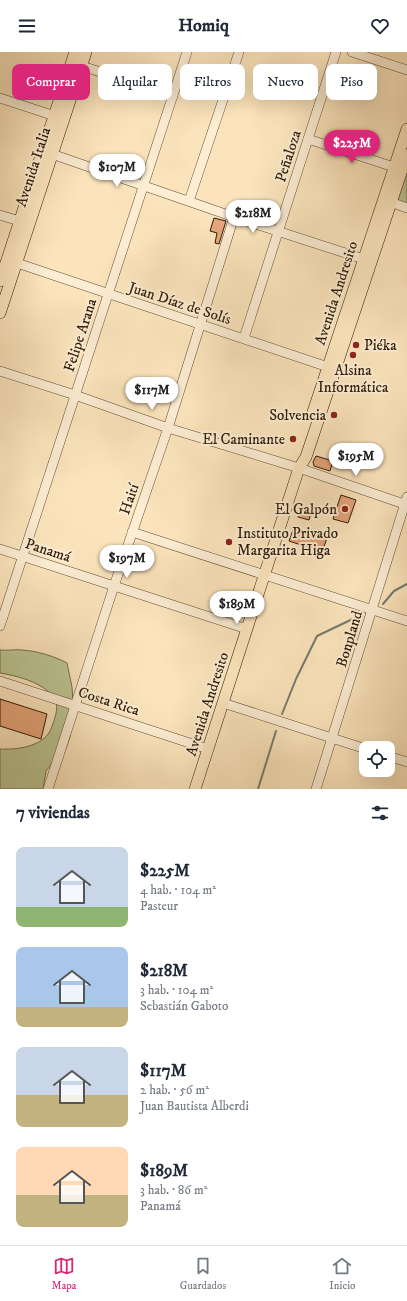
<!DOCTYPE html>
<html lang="es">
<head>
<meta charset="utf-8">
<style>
	:root { --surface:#fff; --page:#f2f2f3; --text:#1f2937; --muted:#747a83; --line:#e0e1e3; --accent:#db2777 }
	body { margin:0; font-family:"IM FELL DW Pica",serif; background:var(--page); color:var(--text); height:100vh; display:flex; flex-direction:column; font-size:15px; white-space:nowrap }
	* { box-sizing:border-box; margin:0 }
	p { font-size:13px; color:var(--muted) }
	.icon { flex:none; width:22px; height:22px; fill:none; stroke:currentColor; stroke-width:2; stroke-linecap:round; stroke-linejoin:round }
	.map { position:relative; height:737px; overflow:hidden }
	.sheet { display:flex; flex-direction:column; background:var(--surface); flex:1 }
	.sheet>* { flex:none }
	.top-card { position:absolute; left:12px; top:12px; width:383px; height:36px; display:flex; gap:8px }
	.tools { position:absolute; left:359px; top:689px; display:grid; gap:8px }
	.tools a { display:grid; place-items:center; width:36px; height:36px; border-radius:8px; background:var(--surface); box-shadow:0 4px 16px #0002; font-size:20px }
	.price { position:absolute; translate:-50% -34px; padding:0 9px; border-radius:14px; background:#fff; color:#222; font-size:13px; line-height:26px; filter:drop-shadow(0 1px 2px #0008) }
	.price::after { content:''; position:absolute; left:50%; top:24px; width:12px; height:9px; margin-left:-6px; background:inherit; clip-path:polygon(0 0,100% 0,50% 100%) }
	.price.active { background:var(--accent); color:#fff }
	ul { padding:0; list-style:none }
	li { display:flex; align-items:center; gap:12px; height:100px; padding:0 16px }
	li span { display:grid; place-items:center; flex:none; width:112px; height:80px; border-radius:8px; color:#555 }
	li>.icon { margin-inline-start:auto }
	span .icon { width:48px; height:48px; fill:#fffc; stroke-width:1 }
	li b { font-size:17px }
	h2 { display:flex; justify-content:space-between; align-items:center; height:48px; padding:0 16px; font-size:17px }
	.tag { padding:0 14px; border-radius:8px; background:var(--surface); box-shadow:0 4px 16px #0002; font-size:14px; line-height:36px }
	.tag.active { background:var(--accent); color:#fff }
	header { display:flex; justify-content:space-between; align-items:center; height:52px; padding:0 16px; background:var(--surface); font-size:18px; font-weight:700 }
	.menu { display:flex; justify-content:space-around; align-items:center; height:56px; border-top:1px solid var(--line); background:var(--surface); font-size:11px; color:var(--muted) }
	.menu a { display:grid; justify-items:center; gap:2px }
	.menu .active { color:var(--accent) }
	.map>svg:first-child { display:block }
	.green { fill:#bbc593; stroke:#74704c }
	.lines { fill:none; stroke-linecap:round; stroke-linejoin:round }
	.stream { stroke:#737c71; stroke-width:2 }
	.building { fill:#e6a57a; stroke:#2e1a05 }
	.minor-casing { stroke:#614c33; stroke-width:10 }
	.major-casing { stroke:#2e1a05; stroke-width:12 }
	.minor { stroke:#fcedd3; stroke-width:9 }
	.major { stroke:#fbe4bc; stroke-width:11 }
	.poi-dot { fill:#8f2418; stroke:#fcedd3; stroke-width:1.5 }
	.labels { text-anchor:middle; stroke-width:4; stroke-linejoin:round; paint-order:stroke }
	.street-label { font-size:15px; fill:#2e1a05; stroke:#fcedd3 }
	.poi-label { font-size:15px; fill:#2e1a05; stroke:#fcedd3; text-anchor:end }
</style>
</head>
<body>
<header><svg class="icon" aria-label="menu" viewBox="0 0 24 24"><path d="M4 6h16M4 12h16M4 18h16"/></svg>Homiq<svg class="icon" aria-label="heart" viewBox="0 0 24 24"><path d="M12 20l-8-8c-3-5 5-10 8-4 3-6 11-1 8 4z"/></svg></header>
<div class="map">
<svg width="407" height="737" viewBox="0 0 407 737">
	<rect width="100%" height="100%" fill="#fbe4bc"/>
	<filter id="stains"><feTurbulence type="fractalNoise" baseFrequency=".005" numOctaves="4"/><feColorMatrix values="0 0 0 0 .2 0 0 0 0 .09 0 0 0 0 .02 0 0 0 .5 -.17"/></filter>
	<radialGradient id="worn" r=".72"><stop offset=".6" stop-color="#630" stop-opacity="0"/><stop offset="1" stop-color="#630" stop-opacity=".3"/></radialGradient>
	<g class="green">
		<path d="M407,109v44l-13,-4z"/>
		<path d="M0,598c7,1 15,-1 22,0 15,1 32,6 45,13l5,24 1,14 -3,36 -5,14 -11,10 -8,10 -3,18h-43v-40c15,1 42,-2 50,-18 2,-4 4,-10 5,-14 3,-9 2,-16 -4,-23 -13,-13 -34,-18 -51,-21z"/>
	</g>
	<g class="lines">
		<g class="stream">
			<path d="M383,552l11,-13 13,-7"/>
			<path d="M282,662l14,-35 21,-43 42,-20"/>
			<path d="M258,737l18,-58"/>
		</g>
	</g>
	<g class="building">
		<path d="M214,166l12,3 -7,23 -4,-1 2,-10 -7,-2z"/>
		<path d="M316,404l17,5 -3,10 -16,-5 -1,-4z"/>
		<path d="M341,443l15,5 -8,23 -15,-4z"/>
		<path d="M302,454l10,3 -3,11 -11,-3z"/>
		<path d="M294,475l33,11 -5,14 -33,-11z"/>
		<path d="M0,647l47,15 -6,25 -41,-13z"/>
	</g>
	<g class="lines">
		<g class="minor-casing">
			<g id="minor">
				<path d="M352,0l55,18"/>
				<path d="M82,14l91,30"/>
				<path d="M0,46l55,18"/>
				<path d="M308,87l92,30"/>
				<path d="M46,100l188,65 136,44"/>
				<path d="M385,148l22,8"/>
				<path d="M189,149l50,-149"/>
				<path d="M0,163l26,8"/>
				<path d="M17,211l317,106"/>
				<path d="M244,286l92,-286"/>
				<path d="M0,319l75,24 93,33 131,40 108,37"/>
				<path d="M132,480l275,89"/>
				<path d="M0,497l247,80"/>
				<path d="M0,574l187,-574"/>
				<path d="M0,629l208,68"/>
				<path d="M223,651l143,46"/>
				<path d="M388,704l19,6"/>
				<path d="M48,737l66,-203 54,-158 66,-211"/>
				<path d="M316,737l91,-292"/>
			</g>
		</g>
		<g class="major-casing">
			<g id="major">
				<path d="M0,229l75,-229"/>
				<path d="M0,261l86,-261"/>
				<path d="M313,360l94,-283"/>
				<path d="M195,737l104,-321 7,-11 101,-302"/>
			</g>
		</g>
		<use href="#minor" class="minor"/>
		<use href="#major" class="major"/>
	</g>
	<g class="poi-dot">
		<circle cx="356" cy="293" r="4"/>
		<circle cx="353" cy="303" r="4"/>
		<circle cx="334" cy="363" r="4"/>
		<circle cx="293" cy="387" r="4"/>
		<circle cx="345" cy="457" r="4"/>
		<circle cx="229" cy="490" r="4"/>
	</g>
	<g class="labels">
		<g class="street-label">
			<text transform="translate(288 104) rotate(-72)" y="5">Peñaloza</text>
			<text transform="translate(33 115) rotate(-72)" y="5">Avenida Italia</text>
			<text transform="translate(336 241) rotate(-72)" y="5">Avenida Andresito</text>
			<text transform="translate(180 251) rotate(18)" y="5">Juan Díaz de Solís</text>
			<text transform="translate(80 283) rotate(-72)" y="5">Felipe Arana</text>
			<text transform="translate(129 447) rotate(-71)" y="5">Haití</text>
			<text transform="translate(48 498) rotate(18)" y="5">Panamá</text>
			<text transform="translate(349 587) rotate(-73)" y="5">Bonpland</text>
			<text transform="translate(109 649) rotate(18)" y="5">Costa Rica</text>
			<text transform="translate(207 652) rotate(-72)" y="5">Avenida Andresito</text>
		</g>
		<g class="poi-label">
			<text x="364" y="298" text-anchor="start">Piéka</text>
			<text x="353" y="323" text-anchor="middle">Alsina<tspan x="353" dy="17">Informática</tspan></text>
			<text x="326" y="368">Solvencia</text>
			<text x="285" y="392">El Caminante</text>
			<text x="337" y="462">El Galpón</text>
			<text x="237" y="486" text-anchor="start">Instituto Privado<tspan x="237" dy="17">Margarita Higa</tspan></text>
		</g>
	</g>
	<rect width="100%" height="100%" filter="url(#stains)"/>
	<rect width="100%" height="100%" fill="url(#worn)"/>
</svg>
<div class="tools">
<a><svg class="icon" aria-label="locate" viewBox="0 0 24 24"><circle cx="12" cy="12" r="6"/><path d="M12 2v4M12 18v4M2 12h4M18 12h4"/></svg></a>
</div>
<b class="price active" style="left:352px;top:112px">$225M</b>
<b class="price" style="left:117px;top:136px">$107M</b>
<b class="price" style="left:253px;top:182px">$218M</b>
<b class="price" style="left:152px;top:359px">$117M</b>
<b class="price" style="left:356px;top:425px">$195M</b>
<b class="price" style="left:127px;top:527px">$197M</b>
<b class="price" style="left:237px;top:573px">$189M</b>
<div class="top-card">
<a class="tag active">Comprar</a>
<a class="tag">Alquilar</a>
<a class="tag">Filtros</a>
<a class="tag">Nuevo</a>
<a class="tag">Piso</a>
</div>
</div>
<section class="sheet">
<h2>7 viviendas<svg class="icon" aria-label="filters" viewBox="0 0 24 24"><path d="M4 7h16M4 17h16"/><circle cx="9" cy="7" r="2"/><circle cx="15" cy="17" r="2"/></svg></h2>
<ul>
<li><span style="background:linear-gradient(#c9d6e8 75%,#8fb573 0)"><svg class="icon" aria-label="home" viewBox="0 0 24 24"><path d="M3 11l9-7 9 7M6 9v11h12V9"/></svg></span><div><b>$225M</b><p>4 hab. · 104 m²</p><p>Pasteur</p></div></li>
<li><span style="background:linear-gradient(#a9c7e8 75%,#c2b280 0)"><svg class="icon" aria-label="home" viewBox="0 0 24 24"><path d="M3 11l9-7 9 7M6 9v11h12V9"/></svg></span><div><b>$218M</b><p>3 hab. · 104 m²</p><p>Sebastián Gaboto</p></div></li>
<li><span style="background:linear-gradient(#c9d6e8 60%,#c2b280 0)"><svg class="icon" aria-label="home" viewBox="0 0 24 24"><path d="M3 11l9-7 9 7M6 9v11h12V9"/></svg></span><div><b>$117M</b><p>2 hab. · 56 m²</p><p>Juan Bautista Alberdi</p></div></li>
<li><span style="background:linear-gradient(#ffd9b3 60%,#c2b280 0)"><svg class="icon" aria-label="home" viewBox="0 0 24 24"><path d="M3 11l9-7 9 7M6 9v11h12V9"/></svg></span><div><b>$189M</b><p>3 hab. · 86 m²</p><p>Panamá</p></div></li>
</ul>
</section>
<nav class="menu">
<a class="active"><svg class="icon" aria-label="map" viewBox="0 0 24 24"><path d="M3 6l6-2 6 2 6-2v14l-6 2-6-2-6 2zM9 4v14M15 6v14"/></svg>Mapa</a>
<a><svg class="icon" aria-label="saved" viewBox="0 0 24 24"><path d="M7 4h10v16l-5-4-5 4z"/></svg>Guardados</a>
<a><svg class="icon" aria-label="home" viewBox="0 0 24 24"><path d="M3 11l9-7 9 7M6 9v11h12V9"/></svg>Inicio</a>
</nav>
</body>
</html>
